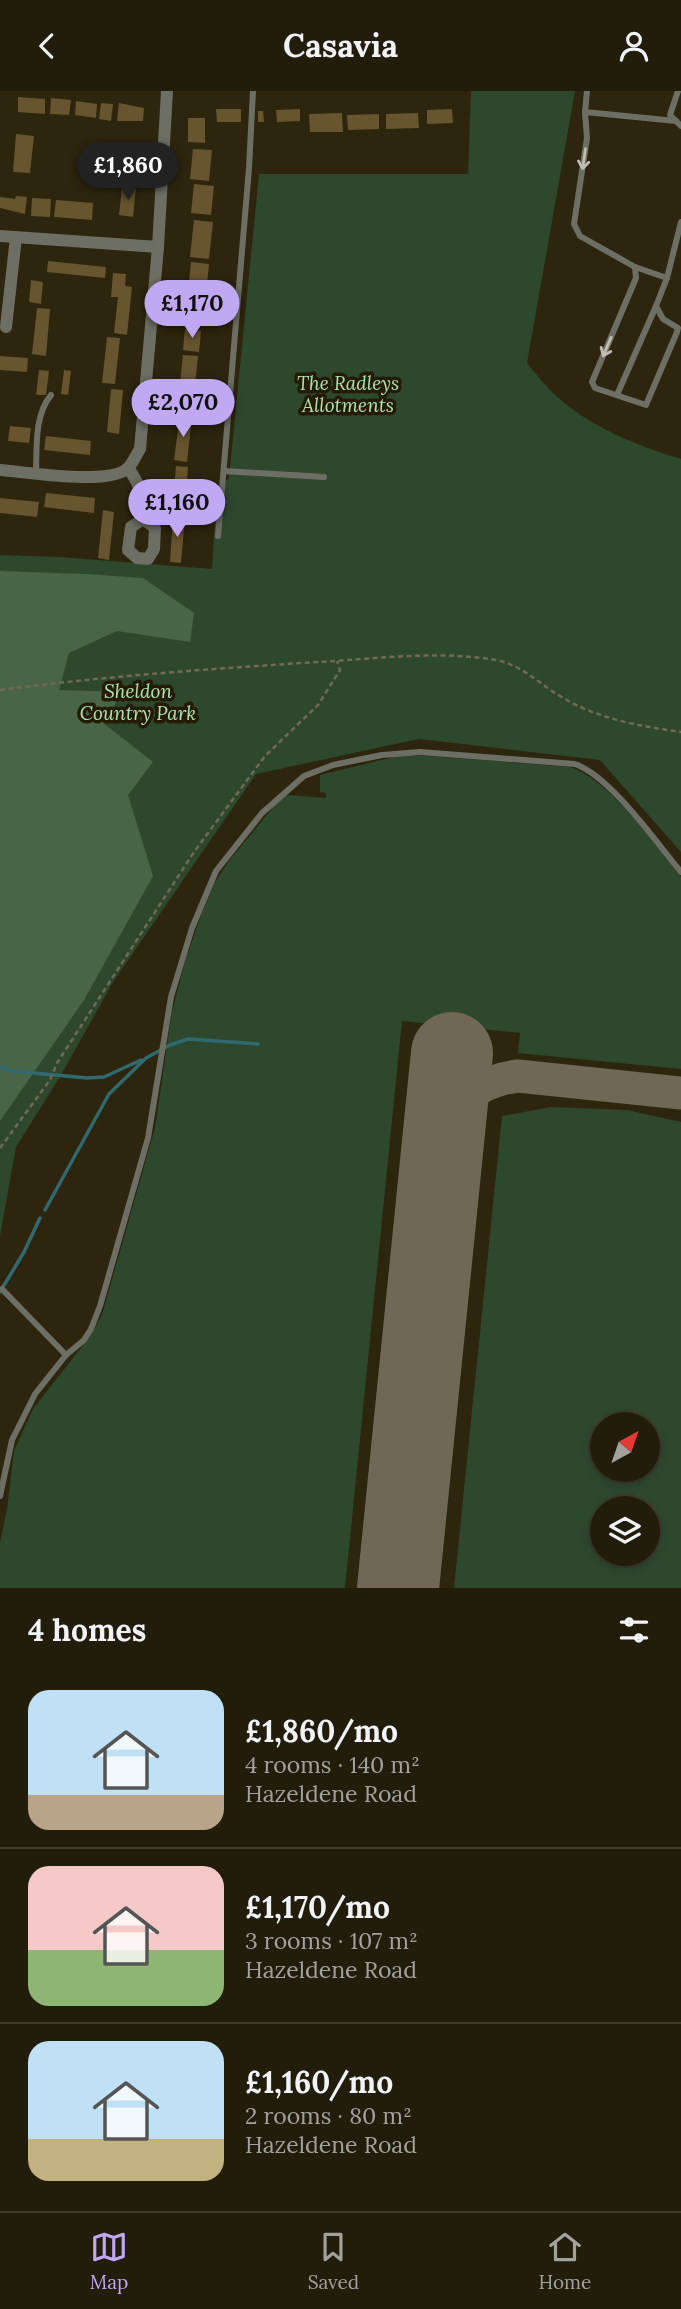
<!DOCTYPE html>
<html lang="en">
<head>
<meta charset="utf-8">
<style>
	:root { --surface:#221c0a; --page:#2e2918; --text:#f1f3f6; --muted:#a2a19c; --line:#3f3a2b; --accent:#c1a8f3 }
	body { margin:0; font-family:Lora,serif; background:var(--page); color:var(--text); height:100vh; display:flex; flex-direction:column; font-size:26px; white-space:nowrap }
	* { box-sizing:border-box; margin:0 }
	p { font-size:23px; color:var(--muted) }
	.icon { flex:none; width:38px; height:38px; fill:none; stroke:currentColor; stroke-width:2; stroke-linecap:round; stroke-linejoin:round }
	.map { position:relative; height:1497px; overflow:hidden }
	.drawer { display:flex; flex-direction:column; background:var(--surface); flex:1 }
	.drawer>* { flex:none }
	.needle { width:46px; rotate:40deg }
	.buttons { position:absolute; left:590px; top:1321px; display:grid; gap:14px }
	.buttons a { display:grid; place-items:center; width:70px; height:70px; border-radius:50%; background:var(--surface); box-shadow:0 4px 10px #0003,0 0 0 2px var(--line); font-size:35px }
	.price { position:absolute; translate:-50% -60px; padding:0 16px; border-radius:24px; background:var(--accent); color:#111; font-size:23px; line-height:46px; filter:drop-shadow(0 2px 4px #0008) }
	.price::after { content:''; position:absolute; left:50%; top:42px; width:21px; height:16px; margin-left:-10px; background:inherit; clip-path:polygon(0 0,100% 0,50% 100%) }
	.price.active { background:#222; color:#fff }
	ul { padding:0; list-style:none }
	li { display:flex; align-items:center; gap:21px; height:175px; padding:0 28px }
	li+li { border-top:2px solid var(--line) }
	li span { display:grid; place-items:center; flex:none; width:196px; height:140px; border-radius:21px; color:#555 }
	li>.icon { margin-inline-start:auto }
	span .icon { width:84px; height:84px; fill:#fffc; stroke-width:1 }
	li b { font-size:30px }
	h2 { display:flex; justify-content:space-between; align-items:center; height:84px; padding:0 28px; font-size:30px }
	header { display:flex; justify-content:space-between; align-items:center; height:91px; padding:0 28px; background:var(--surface); font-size:32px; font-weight:700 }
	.tabs { display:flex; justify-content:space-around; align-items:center; height:98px; border-top:2px solid var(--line); background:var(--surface); font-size:19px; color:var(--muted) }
	.tabs a { display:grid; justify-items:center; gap:4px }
	.tabs .active { color:var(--accent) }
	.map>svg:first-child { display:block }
	.green { fill:#2e482e; fill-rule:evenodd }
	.forest { fill:#486647 }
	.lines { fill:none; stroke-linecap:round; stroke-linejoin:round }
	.stream { stroke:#306a70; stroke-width:3.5 }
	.taxiway { stroke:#706854; stroke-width:33 }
	.runway { stroke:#706854; stroke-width:82 }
	.building { fill:#66552e }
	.path { stroke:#726a56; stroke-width:2.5; stroke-dasharray:5 3.5; stroke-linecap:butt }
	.service { stroke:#6d6f64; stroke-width:6 }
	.minor { stroke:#6d6f64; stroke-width:12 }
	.oneway { stroke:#c1beb1 }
	.labels { text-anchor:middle; stroke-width:7; stroke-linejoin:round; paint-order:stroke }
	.park-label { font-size:19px; font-style:italic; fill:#afe3ad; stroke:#241b05 }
</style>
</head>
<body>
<header><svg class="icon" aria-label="back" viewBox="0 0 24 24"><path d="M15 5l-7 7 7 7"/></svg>Casavia<svg class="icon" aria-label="person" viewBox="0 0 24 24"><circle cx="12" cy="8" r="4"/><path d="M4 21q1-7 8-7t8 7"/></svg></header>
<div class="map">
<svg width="681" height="1497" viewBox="0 0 681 1497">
	<rect width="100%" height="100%" fill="#2e250e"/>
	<g class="green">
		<path d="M471,0h104l-48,272c8,10 16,20 25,29 35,34 83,53 129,67v393l-81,-92 -181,-21 -163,35 -143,208 -52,93 -45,72 -16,89v-681l60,2 152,12 5,-80 12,-11 30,-304h209z"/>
		<path d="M398,665h30l142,11c39,12 84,77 111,110v192l-163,-16 2,-20 -118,-12 -57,567h-345v-45l7,-34 7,-58 19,-42 58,-74 11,-20 53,-187 17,-116 13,-50 15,-44 14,-34 14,-22 53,-64 7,-3 38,3v-5l-6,-1v-17z"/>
		<path d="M551,1016l76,3 54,12v466h-227l48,-472zM602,1334h46v45h-46zM602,1418h46v45h-46z"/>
	</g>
	<path class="forest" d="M0,480l86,3 57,4 51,35 -4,29 -73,-11 -48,22 -10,37 64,2 -20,31 50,39 -25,33 25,81 -69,124 -84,121z"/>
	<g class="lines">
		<g class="stream">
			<path d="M0,976l12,4 75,7 17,-1 37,-17"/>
			<path d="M45,1119l64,-116 37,-36 24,-13 18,-6 70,5"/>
			<path d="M0,1201l24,-40 16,-34"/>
		</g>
		<path class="taxiway" d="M445,1038c13,-32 39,-49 73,-53l163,17"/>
		<path class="runway" d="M398,1497l54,-535"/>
	</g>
	<g class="building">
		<path d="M18,6l27,2v15l-27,-2z"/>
		<path d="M51,7l20,2 -2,15 -19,-1z"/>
		<path d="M76,10l21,3 -1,14 -21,-3z"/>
		<path d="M101,12l12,1 -2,17 -12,-2z"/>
		<path d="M119,12l25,5 -1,13h-26z"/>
		<path d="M216,18h25v13h-24z"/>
		<path d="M300,18v12l-23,1 -1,-12z"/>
		<path d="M452,18l1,14 -26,1v-14z"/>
		<path d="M258,20h5l1,11h-6z"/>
		<path d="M342,22l1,19h-33l-1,-18z"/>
		<path d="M418,22l1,15 -33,1v-15z"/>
		<path d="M379,23v15l-31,1 -1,-15z"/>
		<path d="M188,27h17v25l-17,-1z"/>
		<path d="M16,43l18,2 -4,37 -17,-1z"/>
		<path d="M128,56l13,1 -2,25 -13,-1z"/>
		<path d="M193,58l19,1 -3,31 -19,-2z"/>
		<path d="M194,93l20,2 -3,29 -20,-2z"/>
		<path d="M122,96l14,1 -3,29 -14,-2z"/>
		<path d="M16,105l11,1 -2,17 -25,-6v-11l15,2z"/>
		<path d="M32,107l19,1 -1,18 -19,-1z"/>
		<path d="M56,109l37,3 -1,17 -38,-3z"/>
		<path d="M194,129l19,2 -4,37 -19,-2z"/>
		<path d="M48,170l58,6 -1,11 -58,-6z"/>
		<path d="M191,171l18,2 -3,31 -18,-2z"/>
		<path d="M113,182l13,1 -1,12 7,1 -5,48 -13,-2 4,-36h-7z"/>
		<path d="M31,189l12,2 -2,22 -12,-2z"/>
		<path d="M187,207l14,2 -3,24 -13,-1z"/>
		<path d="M37,217l13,1 -4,47 -14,-2z"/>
		<path d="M185,238l16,2 -2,21 -16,-2z"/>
		<path d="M107,246l13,1 -5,46 -13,-1z"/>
		<path d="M183,264l15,1 -3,29 -15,-2z"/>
		<path d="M0,265l28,2 -1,14 -27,-2z"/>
		<path d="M39,279l10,1 -3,24h-10z"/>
		<path d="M64,279l7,1 -3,24 -7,-1z"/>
		<path d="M170,295l12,2 -2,22 -12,-2z"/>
		<path d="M111,298l12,1 -4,44 -12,-2z"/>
		<path d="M180,324l12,1 -5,46 -13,-2z"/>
		<path d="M10,335l21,2 -2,15 -21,-2z"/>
		<path d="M46,345l45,5 -1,14 -46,-5z"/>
		<path d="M176,375l12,1 -3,44 -13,-1z"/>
		<path d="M46,402l49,5 -1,15 -50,-6z"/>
		<path d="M0,407l39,4 -2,15 -37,-4z"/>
		<path d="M103,419l11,2 -5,48 -11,-2z"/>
		<path d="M173,425l12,1 -4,46 -11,-1z"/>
	</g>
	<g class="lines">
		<g class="path">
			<path d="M0,599c105,-14 211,-21 317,-28 59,-3 120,-12 179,-2 26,5 42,23 64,36 37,23 79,30 121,36"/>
			<path d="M0,1057l50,-68 7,-17 137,-211 71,-96 53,-51 22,-35 -3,-9"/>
		</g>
		<g class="service">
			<path d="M587,0l-2,21 2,26 -13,86 6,12 55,31 1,11 -44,104 3,6 51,17 31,-73 1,-4 -15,-9 -7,-13 11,-28 14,-56"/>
			<path d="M678,0l-8,24 11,11"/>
			<path d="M585,21l91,9"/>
			<path d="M635,176l32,11"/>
			<path d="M617,304l39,-89"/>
			<path d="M224,380l100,6"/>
			<path d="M36,382c1,-26 -2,-57 15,-78"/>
			<path d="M218,445l31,-368 4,-77"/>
			<path d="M2,1198l64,66"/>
			<path d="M0,1405l12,-56 23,-46 31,-39 18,-15 7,-11 9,-23 48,-168 23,-141 21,-69 24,-57 46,-58 42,-37 29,-11 49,-10 38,-3 155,12c36,13 80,77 106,108"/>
		</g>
		<g class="minor">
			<path d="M0,145l158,11"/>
			<path d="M6,236l10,-90"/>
			<path d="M128,377c13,17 15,30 15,51l12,9 -1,21 -6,10 -11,-1 -9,-8 3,-23 12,-8"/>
			<path d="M0,379c27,2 110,16 128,-2 5,-5 8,-13 12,-19l18,-202 9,-156"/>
		</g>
	</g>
	<defs><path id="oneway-shaft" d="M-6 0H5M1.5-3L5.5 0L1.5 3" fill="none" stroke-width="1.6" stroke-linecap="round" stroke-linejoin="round" transform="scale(1.75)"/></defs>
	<g class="oneway">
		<use href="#oneway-shaft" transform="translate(584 68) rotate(98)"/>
		<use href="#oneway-shaft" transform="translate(607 256) rotate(113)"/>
	</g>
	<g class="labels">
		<g class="park-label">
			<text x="348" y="299">The Radleys<tspan x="348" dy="22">Allotments</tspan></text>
			<text x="138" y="607">Sheldon<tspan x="138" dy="22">Country Park</tspan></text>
		</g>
	</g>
</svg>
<div class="buttons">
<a><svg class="needle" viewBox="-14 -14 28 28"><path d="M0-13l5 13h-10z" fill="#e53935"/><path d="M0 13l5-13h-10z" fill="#a2a19c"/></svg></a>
<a><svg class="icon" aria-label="layers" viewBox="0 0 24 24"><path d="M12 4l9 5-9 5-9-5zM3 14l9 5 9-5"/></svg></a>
</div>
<b class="price active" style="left:128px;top:111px">£1,860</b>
<b class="price" style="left:192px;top:249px">£1,170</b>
<b class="price" style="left:183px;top:348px">£2,070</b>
<b class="price" style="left:177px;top:448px">£1,160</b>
</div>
<section class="drawer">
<h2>4 homes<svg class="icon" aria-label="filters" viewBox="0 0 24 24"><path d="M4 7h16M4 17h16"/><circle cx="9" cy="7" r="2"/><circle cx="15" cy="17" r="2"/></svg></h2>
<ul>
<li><span style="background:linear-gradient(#bfe0f5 75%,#b9a48a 0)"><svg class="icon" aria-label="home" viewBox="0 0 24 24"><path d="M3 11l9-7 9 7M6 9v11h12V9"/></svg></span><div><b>£1,860/mo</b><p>4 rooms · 140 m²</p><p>Hazeldene Road</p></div></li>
<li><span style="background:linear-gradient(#f6c9c9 60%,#8fb573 0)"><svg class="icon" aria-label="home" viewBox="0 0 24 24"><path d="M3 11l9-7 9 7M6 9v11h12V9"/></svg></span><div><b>£1,170/mo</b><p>3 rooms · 107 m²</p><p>Hazeldene Road</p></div></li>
<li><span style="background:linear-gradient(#bfe0f5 70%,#c2b280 0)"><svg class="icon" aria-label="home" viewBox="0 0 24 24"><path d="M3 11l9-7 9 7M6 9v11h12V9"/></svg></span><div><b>£1,160/mo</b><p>2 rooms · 80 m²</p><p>Hazeldene Road</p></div></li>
</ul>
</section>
<nav class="tabs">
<a class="active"><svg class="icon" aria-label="map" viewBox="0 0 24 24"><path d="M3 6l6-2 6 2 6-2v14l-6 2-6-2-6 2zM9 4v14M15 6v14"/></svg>Map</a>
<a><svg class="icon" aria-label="saved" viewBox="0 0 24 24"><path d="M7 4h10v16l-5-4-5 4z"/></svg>Saved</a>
<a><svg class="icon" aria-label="home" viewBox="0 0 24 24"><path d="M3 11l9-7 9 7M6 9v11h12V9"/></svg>Home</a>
</nav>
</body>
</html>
